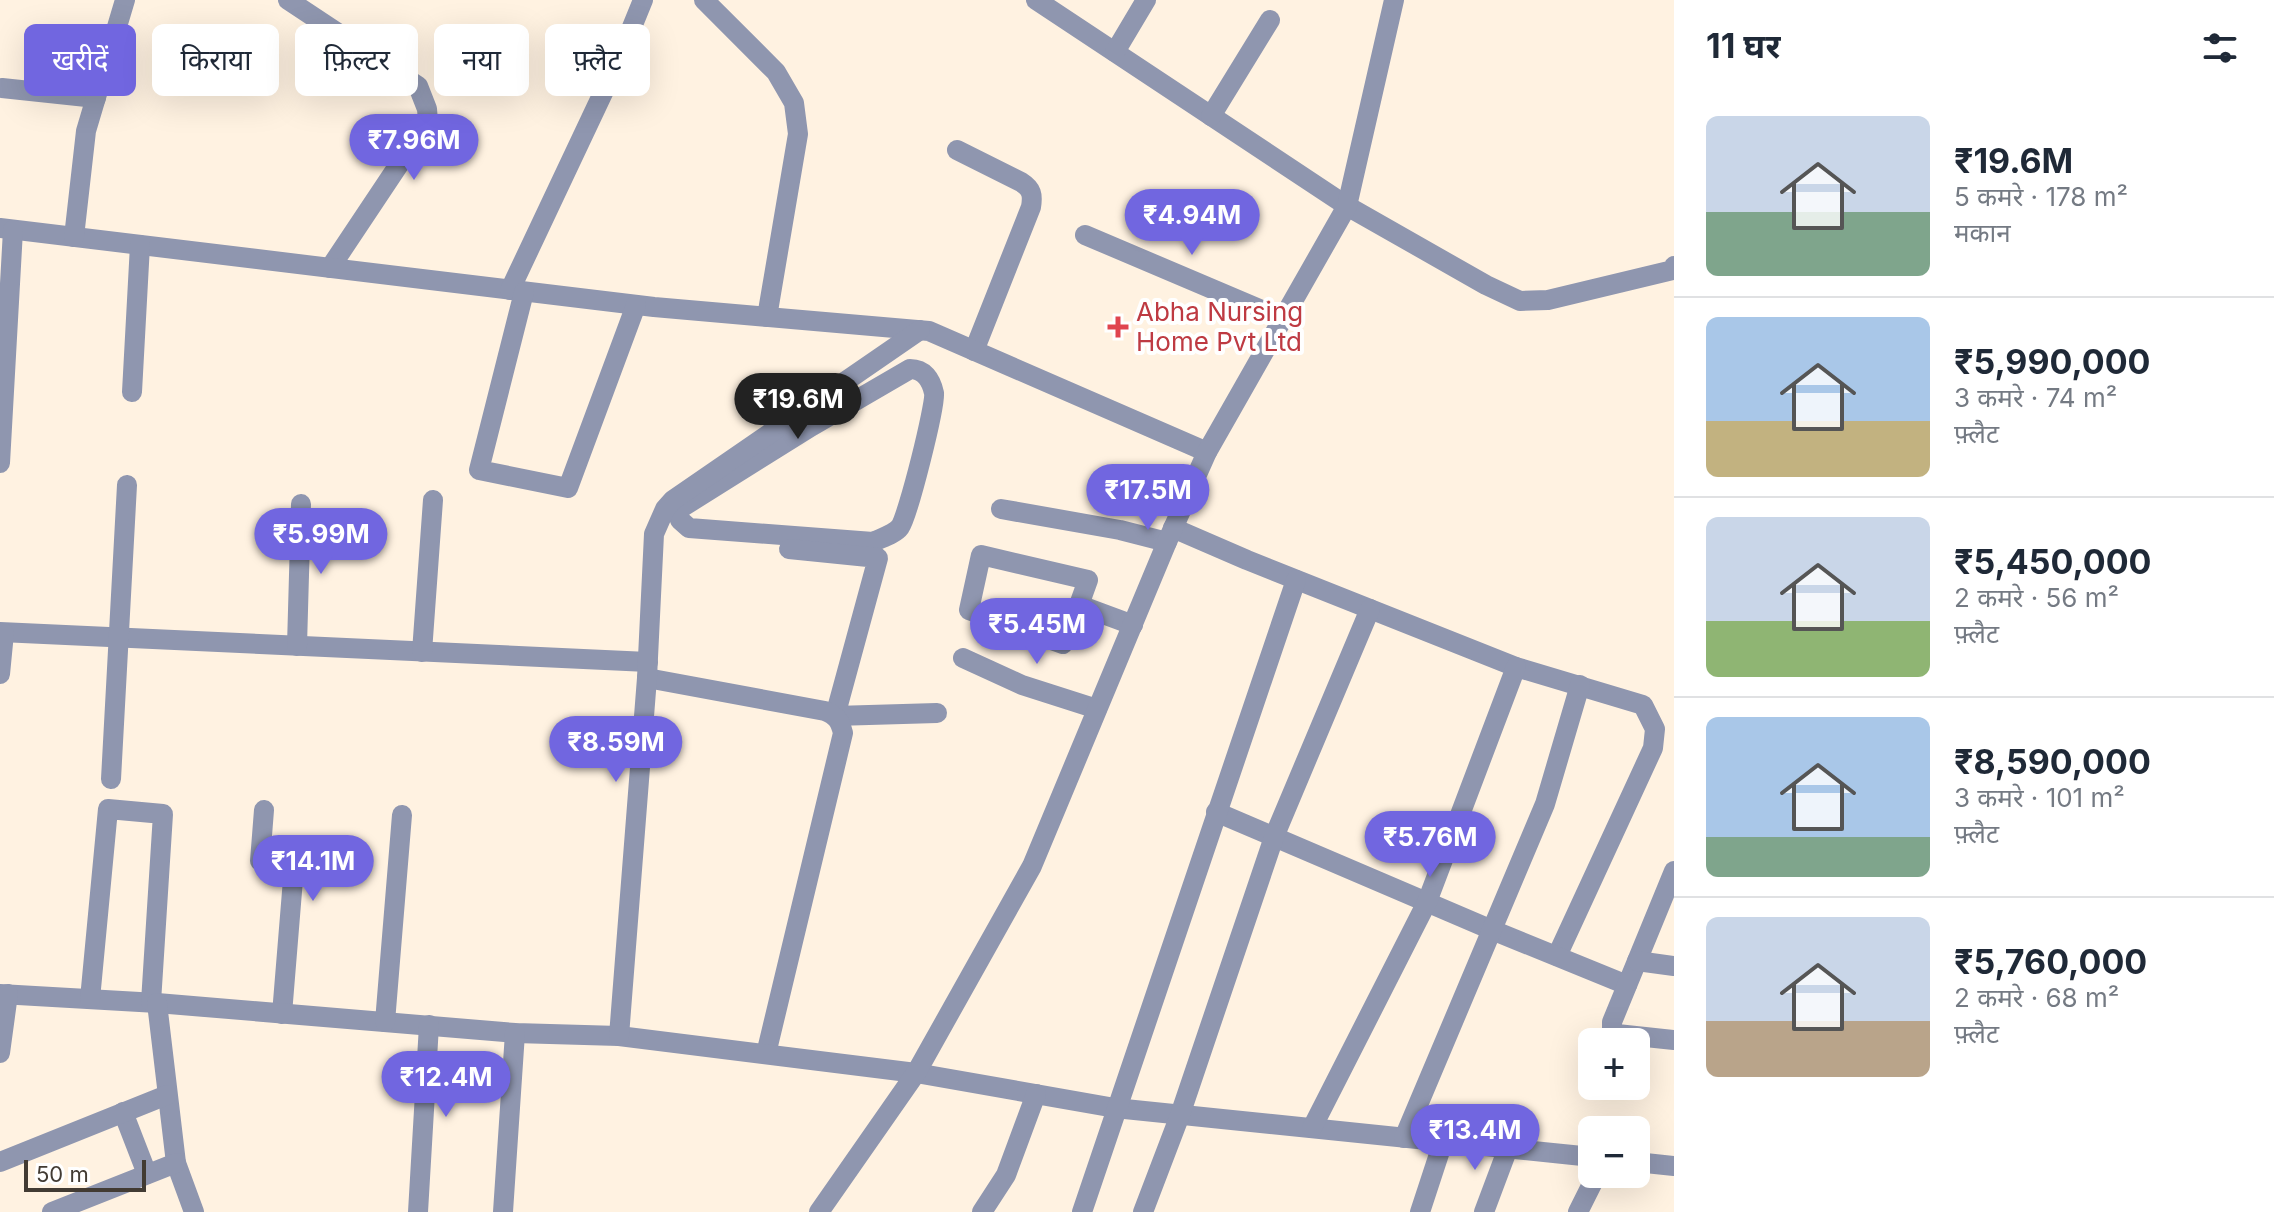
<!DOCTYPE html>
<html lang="hi">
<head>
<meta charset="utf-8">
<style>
	:root { --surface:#fff; --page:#f6f6f7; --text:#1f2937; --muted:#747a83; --line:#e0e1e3; --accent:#7166e0 }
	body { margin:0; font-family:Inter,"Noto Sans Devanagari",sans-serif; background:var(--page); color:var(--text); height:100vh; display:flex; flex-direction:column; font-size:30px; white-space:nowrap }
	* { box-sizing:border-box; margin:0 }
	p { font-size:26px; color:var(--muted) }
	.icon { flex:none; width:44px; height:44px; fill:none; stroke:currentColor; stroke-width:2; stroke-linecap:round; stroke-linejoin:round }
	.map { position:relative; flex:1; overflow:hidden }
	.drawer { display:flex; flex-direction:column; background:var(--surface); width:600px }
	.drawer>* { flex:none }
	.top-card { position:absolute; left:24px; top:24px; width:760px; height:72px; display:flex; gap:16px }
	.buttons { position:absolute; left:1578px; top:1028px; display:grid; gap:16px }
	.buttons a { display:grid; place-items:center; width:72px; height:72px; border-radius:12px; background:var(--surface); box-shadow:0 8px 32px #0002; font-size:40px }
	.scale { position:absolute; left:24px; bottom:20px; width:122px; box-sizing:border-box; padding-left:8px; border:4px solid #423b33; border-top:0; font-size:22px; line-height:28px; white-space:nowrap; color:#423b33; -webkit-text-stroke:6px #fff; paint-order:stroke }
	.price { position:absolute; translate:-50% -68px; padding:0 18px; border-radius:28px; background:var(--accent); color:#fff; font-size:26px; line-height:52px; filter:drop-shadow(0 2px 4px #0008) }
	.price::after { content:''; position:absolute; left:50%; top:48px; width:24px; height:18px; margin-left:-12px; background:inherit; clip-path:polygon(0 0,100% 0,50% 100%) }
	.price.on { background:#222; color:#fff }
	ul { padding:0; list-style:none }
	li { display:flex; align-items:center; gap:24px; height:200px; padding:0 32px }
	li+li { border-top:2px solid var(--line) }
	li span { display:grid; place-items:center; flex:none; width:224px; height:160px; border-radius:12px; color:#555 }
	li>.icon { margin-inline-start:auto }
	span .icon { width:96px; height:96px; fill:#fffc; stroke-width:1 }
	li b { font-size:34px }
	h2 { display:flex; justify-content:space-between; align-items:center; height:96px; padding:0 32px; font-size:34px }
	.pill { padding:0 28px; border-radius:12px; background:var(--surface); box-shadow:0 8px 32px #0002; font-size:28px; line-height:72px }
	.pill.on { background:var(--accent); color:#fff }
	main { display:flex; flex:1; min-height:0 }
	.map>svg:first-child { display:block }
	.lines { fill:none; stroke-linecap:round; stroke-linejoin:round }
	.minor { stroke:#8f96af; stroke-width:20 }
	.health-dot { fill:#e0444e; stroke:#fff; stroke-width:3 }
	.labels { text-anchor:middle; stroke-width:8; stroke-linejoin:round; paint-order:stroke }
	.health-label { font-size:26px; fill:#be3a42; stroke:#fff; text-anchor:start }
</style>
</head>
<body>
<main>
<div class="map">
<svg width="1674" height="1212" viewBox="0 0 1674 1212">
	<rect width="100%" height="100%" fill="#fff2e1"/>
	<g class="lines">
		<g class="minor">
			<path d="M288,0l130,86 9,23 1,12 -98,147"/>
			<path d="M704,0l72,72 18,31 4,31 -31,183"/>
			<path d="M1036,0l311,206 139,79 34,16 28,-1 125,-30 1,-4"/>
			<path d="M1115,52l31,-52"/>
			<path d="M2,88l94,10"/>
			<path d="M1211,116l59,-96"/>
			<path d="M957,150l64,32c11,7 12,13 10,25l-57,144"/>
			<path d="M0,228l654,79 275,24 278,121"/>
			<path d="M1085,235l198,84"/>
			<path d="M74,237l12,-106 39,-131"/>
			<path d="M510,290l109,-231 24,-59"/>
			<path d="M524,292l-45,178 89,18 68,-183"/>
			<path d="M910,369c14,0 21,10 24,24 2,11 -26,123 -34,134 -5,7 -19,11 -27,15l-184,-14 -9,-8 -2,-7 3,-5 131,-82z"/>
			<path d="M132,392l8,-147"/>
			<path d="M0,463l13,-233"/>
			<path d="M1001,509l119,21 47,12"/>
			<path d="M1173,528l74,32 269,107 127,38 12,24 -2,19 -96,208"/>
			<path d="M789,549l89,9 -43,158 102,-3"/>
			<path d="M1079,605l9,-25 -107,-25 -12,55 94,34 16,-39 54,20"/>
			<path d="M0,632l648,30"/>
			<path d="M297,646l4,-142"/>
			<path d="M422,652l11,-152"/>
			<path d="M963,658l59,27 75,24"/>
			<path d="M0,674l4,-41"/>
			<path d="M647,678l178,33c12,5 15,10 18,22l-77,321"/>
			<path d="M111,779l16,-294"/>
			<path d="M264,810l-4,51 34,6 -12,147"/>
			<path d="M1216,812l276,118 135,55"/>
			<path d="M1674,871l-62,151v8l5,4 57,6"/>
			<path d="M1637,961l37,5"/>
			<path d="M0,994l157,9 358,30 104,3 297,37 199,35 477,49"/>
			<path d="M90,999l18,-190 55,5 -12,188"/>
			<path d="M157,1003l19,160 18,49"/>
			<path d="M385,1022l17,-207"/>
			<path d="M619,1036l28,-358 7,-144 11,-25 8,-9 247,-170"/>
			<path d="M0,1053l8,-59"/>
			<path d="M123,1112l24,62"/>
			<path d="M1312,1128l115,-226 89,-235"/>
			<path d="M1404,1138l141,-334 35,-119"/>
			<path d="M0,1162l167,-67"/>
			<path d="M1636,1162l38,4"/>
			<path d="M52,1212l124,-49"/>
			<path d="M418,1212l11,-187"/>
			<path d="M503,1212l12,-179"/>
			<path d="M819,1212l97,-139 116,-207 135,-324 40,-90 140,-246 47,-206"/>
			<path d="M982,1212l24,-37 30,-81"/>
			<path d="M1082,1212l214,-632"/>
			<path d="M1143,1212l37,-97 94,-278 96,-228"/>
			<path d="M1420,1212l23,-70"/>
			<path d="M1484,1212l24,-64"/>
			<path d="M1578,1212l19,-38"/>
		</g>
	</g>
	<path class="health-dot" d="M1114 315h8v8h8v8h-8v8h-8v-8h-8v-8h8z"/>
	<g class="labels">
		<g class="health-label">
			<text x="1136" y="321">Abha Nursing<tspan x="1136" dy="30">Home Pvt Ltd</tspan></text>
		</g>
	</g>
</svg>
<div class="buttons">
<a>+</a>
<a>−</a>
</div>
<div class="scale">50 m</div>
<b class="price" style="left:414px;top:182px">₹7.96M</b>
<b class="price" style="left:1192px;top:257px">₹4.94M</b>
<b class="price on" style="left:798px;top:441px">₹19.6M</b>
<b class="price" style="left:1148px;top:532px">₹17.5M</b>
<b class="price" style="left:321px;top:576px">₹5.99M</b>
<b class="price" style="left:1037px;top:666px">₹5.45M</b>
<b class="price" style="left:616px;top:784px">₹8.59M</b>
<b class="price" style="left:1430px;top:879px">₹5.76M</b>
<b class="price" style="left:313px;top:903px">₹14.1M</b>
<b class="price" style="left:446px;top:1119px">₹12.4M</b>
<b class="price" style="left:1475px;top:1172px">₹13.4M</b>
<div class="top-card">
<a class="pill on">खरीदें</a>
<a class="pill">किराया</a>
<a class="pill">फ़िल्टर</a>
<a class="pill">नया</a>
<a class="pill">फ़्लैट</a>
</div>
</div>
<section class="drawer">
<h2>11 घर<svg class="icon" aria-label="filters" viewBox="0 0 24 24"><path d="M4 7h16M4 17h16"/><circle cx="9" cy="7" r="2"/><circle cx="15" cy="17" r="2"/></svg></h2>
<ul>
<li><span style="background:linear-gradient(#c9d6e8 60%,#7fa58c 0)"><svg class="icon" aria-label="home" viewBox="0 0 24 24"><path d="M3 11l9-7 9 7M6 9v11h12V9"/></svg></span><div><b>₹19.6M</b><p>5 कमरे · 178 m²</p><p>मकान</p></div></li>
<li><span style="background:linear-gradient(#a9c7e8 65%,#c2b280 0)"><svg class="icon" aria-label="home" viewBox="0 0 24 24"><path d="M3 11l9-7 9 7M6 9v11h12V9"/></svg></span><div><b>₹5,990,000</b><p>3 कमरे · 74 m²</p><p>फ़्लैट</p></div></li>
<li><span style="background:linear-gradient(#c9d6e8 65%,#8fb573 0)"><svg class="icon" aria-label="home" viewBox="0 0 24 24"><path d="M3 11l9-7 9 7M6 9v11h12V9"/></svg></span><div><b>₹5,450,000</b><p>2 कमरे · 56 m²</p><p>फ़्लैट</p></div></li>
<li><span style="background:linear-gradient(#a9c7e8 75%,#7fa58c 0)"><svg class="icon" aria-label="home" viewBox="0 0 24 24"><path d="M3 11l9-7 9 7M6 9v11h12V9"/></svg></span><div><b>₹8,590,000</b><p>3 कमरे · 101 m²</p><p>फ़्लैट</p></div></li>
<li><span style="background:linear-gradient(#c9d6e8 65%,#b9a48a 0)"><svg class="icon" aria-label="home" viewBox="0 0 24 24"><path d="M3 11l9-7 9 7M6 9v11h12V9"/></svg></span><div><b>₹5,760,000</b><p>2 कमरे · 68 m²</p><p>फ़्लैट</p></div></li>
</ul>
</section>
</main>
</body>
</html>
